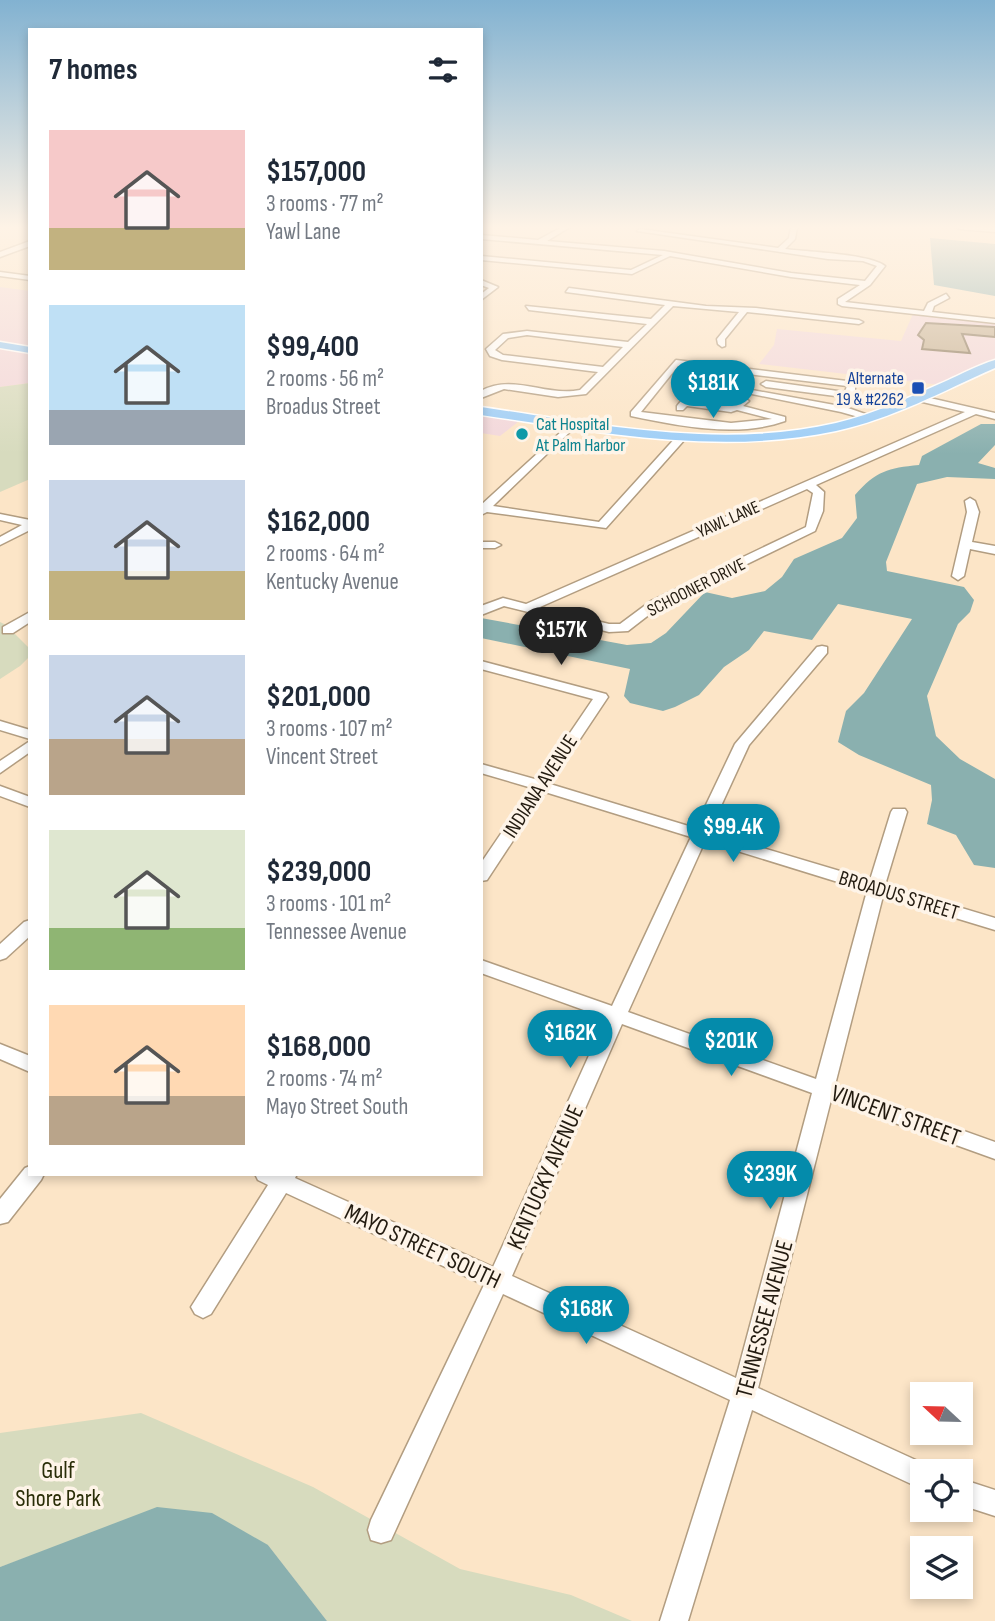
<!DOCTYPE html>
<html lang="en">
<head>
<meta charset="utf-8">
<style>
	:root { --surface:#fff; --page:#f2f2f3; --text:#1f2937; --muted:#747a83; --accent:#048bab }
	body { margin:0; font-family:"Sofia Sans Condensed",sans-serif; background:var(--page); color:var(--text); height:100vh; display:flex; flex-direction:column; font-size:26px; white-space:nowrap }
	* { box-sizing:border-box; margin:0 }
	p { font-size:23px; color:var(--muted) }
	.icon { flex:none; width:38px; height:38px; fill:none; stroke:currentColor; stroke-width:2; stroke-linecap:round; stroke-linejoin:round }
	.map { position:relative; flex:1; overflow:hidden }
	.details { position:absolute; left:28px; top:28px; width:455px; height:1148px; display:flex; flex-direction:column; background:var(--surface); border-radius:0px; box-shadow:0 4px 10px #0003 }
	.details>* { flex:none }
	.needle { width:46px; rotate:292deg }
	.controls { position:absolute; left:910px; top:1382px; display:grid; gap:14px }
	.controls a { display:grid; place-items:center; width:63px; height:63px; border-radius:0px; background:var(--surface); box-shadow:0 4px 10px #0003; font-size:35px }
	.price { position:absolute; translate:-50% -60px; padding:0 16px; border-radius:24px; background:var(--accent); color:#fff; font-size:23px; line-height:46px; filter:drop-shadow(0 2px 4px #0008) }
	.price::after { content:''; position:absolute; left:50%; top:42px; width:21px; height:16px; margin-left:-10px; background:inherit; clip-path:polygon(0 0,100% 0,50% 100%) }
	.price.on { background:#222; color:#fff }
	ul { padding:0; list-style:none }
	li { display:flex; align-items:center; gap:21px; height:175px; padding:0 21px }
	li span { display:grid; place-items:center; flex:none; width:196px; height:140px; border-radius:0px; color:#555 }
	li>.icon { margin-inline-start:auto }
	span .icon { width:84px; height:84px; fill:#fffc; stroke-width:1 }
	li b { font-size:30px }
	h2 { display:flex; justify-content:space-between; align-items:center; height:84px; padding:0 21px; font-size:30px }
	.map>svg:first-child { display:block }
	.commercial { fill:#f2d7db }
	.green { fill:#d7dbbe }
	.water { fill:#8ab0af }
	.building { fill:#c5b093; stroke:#8a775b; stroke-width:2 }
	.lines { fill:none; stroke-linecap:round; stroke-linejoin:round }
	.minor-casing { stroke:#b29d81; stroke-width:3 }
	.major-casing { stroke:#fff; stroke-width:3 }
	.minor { fill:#fff; fill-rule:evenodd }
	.major { fill:#9bcdf8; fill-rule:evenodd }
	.transit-dot { fill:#1a4fb4; stroke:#fef4e8; stroke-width:2.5 }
	.culture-dot { fill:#0f9aa8; stroke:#fef4e8; stroke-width:2.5 }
	.labels { text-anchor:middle; stroke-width:7; stroke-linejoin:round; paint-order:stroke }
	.far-transit-label { font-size:18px; fill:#164399; stroke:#fef4e8; text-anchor:end }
	.far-culture-label { font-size:18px; fill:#0d838f; stroke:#fef4e8; text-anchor:start }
	.far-street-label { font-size:18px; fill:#231b10; stroke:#fef4e8 }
	.street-label { font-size:21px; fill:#231b10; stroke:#fef4e8 }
	.near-street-label { font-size:24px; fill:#231b10; stroke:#fef4e8 }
	.near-park-label { font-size:24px; fill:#292d07; stroke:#fef4e8 }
</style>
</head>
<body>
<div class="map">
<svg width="995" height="1621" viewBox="0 0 995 1621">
	<rect width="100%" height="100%" fill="#fce5c7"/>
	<g class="commercial">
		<path d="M0,287l30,4v57l-30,-4z"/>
		<path d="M913,314l82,8v40l-54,23 -182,-21 15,-19 3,-16 124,12z"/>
		<path d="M0,347l30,4v32l-30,4z"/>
		<path d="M481,412l42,6 -23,18 -19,-3z"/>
	</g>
	<g class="green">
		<path d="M30,383v96l-30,13v-105z"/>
		<path d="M0,622l8,4 -7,6h12l17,17v7l-10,10 -20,13z"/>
		<path d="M141,1413l172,74 147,82 111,26 61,26h-305l-59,-76 -201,-2 -67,24v-134z"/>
	</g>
	<g class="water">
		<path d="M930,238l65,6v52l-61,-11z"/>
		<path d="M981,424h14v21l-17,18 17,5v11l-48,-2 -30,7 -31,78 1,9 77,16 10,13 -4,12 -12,12 -31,72 9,40 24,23 35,20v89l-21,-3 -18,-30 -29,-11 5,-24 -1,-15 -72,-30 -21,-13 8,-31 18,-18 48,-74 -74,-15 -26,36 -48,-9 -15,19 -25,17 -25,28 -24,12 -12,4 -33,-8 -6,-7 6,-27 -149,-31v-20l146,27 24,-2 15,-10 39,-41 27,6 33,-7 17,-14 12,-18 48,-21 15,-20 -2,-23c21,-24 33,-27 64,-30l3,-9z"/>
		<path d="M157,1507l55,6 56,32 59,76h-327v-54z"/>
	</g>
	<path class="building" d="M926,323l69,4v10l-33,-3 8,19 -48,-4 2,-9 -6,-5z"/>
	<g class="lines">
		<g class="minor-casing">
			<g id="minor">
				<path d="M562,227h8l-23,14 117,10 127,22 74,8 12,-15 -14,-5 -35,-2 -191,-28 3,-2 138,19 11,-10 2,-11h6l-2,12 -10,10c23,3 85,5 100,17l-15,19 -25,17 79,9 4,-8 18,-9 3,4 -15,8 -2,6 63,7v4l-153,-17 -4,-2v-5l22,-14 -69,-8 -121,-21 -38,18 -151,-14v-4l150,14 32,-15 -182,-16v-4l57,5z"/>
				<path d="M956,227l39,1v4l-36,-3z"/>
				<path d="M30,241v5l-30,11v-5z"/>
				<path d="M0,272l30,4v4l-30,-4z"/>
				<path d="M481,280l17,7 -17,13v-6l8,-6 -8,-3z"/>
				<path d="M569,288l137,18 50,2 103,12 4,2 -4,2 -112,-12 -22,27v7l-3,1 -4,-3 -1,-5 22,-27 -66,-6 -87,88 -28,3 -54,-8 -23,9v-7c31,-18 66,6 99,-1l18,-18 -96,-12 -12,-4 -4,-7 17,-15 24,-3 101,11 19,-18 -118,-14 -3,-4 125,13 14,-14 -99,-13zM527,335l96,12 -20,20 -100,-12 -8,-5 13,-12z"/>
				<path d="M676,360l179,22v13l-7,13 26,9 -5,3 -28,-8 -94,-19 5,-3 88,16 3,-9 -77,-10 -5,-3 5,-3 79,11 2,-6 -132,-16 -3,5 33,6 -5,3 -32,-4 -17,21 38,5 15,-8 5,3 -6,5 42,11v4c-47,17 -106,5 -154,-5v-4zM678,366l29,3 -30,37v4h6l4,-4 44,6 6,-2 35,9 -41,4 -90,-11z"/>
				<path d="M917,395l78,18v6l-19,-5 -160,71 8,7 -1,19 -8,20 -156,76 -31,24 -19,1 -105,-26 -23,9v-9l22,-8 23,6 439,-192 -51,-12 -2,-2zM807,489l6,4 -7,34 -155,74 -31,23h-11l-69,-17z"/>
				<path d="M574,420l5,3 -2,2 -84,81 106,16 79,-87 9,2 -81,91 -119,-16 -6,3v-10z"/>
				<path d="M970,498l5,3 4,11 -7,30 23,4v8l-25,-5 -6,27 -6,4 -6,-4 15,-64 -2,-11z"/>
				<path d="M0,514l30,6v10l-30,15v-8l22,-12 -22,-5z"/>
				<path d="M481,542h14l6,3 -6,3h-14z"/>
				<path d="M30,612v10l-17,11h-10v-6z"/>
				<path d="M822,646l5,1v6l-78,92 -40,87 161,48 21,-68 2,-3h12l2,3 -22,73 110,33v12l-112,-34 -48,189 160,57v17l-164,-59 -73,288 173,79 2,5h-11v17l-170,-79 -64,211h-28l70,-221 -227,-106 -112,246 -10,3 -10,-3 -3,-10 3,-10 113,-235 -198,-92 -75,121 -8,4 -8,-4 -4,-7 77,-122 -10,-5 -3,-6h42l-2,4 198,89 113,-249 -125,-45v-13l131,46 79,-169 -146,-45 -58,88 -6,1v-18l51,-75 -51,-15v-9l57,16 55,-81 -112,-30v-8l125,33 2,3 -58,87 145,44 40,-84 82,-97zM705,841l162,50 -51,188 -188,-67zM622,1024l190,69 -76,285 -224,-102z"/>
				<path d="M0,721l30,9v9l-30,-9z"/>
				<path d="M30,741v11l-30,21v-12z"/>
				<path d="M0,786l30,11v10l-30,-11z"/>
				<path d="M30,920v16l-24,22 -6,2v-16l24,-22z"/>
				<path d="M0,1044l30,12v16l-30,-13z"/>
				<path d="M30,1166v8h14l-3,6 -33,42 -8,2v-25l25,-31z"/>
				<path d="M961,1479l34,11v26l-34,-11z"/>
			</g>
		</g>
		<g class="major-casing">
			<g id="major">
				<path d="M0,342l30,5v6l-30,-5z"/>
				<path d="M995,360v8c-52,23 -103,51 -159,63 -118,25 -238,1 -355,-16v-8c116,17 239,43 355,16 38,-9 74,-26 110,-42 16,-7 32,-16 49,-21z"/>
			</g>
		</g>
		<use href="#minor" class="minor"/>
		<use href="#major" class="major"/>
	</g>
	<linearGradient id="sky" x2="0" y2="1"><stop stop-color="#82b2d1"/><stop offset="0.5" stop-color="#fef3e6"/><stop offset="1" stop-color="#fef3e6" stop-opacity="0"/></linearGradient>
	<rect width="995" height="454" fill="url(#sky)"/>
	<rect class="transit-dot" x="911" y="381" width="14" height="14" rx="3.5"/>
	<circle class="culture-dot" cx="522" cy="434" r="7"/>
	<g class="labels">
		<g class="far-transit-label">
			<text x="904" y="384">Alternate<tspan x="904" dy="21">19 &amp; #2262</tspan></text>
		</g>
		<g class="far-culture-label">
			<text x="536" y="430">Cat Hospital<tspan x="536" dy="21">At Palm Harbor</tspan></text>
		</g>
		<g class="far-street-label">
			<text transform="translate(728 519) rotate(-24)" y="6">YAWL LANE</text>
			<text transform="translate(696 587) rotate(-27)" y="6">SCHOONER DRIVE</text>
		</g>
		<g class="street-label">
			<text transform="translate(540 786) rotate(-57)" y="7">INDIANA AVENUE</text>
			<text transform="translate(899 895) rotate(17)" y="7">BROADUS STREET</text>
		</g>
		<g class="near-street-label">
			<text transform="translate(896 1115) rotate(20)" y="8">VINCENT STREET</text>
			<text transform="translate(545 1177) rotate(-66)" y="8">KENTUCKY AVENUE</text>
			<text transform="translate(423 1246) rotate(25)" y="8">MAYO STREET SOUTH</text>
			<text transform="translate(764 1319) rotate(-75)" y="8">TENNESSEE AVENUE</text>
		</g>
		<g class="near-park-label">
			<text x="58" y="1478">Gulf<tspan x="58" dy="28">Shore Park</tspan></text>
		</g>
	</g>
</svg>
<div class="controls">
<a><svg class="needle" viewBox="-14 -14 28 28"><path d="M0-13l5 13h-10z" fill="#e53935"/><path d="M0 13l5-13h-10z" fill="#747a83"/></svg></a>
<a><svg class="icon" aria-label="locate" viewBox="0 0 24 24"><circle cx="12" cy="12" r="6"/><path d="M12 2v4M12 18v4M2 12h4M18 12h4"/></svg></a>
<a><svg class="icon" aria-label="layers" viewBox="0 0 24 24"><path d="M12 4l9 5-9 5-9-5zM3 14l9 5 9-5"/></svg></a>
</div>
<b class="price" style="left:713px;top:420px">$181K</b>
<b class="price on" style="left:561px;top:667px">$157K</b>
<b class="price" style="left:733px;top:864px">$99.4K</b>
<b class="price" style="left:570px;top:1070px">$162K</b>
<b class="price" style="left:731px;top:1078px">$201K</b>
<b class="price" style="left:770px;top:1211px">$239K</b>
<b class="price" style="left:586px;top:1346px">$168K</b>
<section class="details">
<h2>7 homes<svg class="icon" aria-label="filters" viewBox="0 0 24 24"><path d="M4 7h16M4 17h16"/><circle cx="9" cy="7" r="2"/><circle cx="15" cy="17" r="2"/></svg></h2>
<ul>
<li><span style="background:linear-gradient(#f6c9c9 70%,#c2b280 0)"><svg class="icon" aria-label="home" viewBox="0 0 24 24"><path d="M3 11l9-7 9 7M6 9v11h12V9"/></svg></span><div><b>$157,000</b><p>3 rooms · 77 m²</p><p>Yawl Lane</p></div></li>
<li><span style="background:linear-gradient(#bfe0f5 75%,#9aa5b1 0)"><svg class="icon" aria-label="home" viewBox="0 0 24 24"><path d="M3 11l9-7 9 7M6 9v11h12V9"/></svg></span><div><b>$99,400</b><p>2 rooms · 56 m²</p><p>Broadus Street</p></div></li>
<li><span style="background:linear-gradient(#c9d6e8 65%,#c2b280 0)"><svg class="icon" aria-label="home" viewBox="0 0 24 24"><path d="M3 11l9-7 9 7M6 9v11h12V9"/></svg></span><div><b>$162,000</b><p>2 rooms · 64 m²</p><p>Kentucky Avenue</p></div></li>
<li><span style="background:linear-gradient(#c9d6e8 60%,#b9a48a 0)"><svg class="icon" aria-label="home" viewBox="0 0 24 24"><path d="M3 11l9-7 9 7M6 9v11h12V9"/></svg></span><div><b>$201,000</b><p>3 rooms · 107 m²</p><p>Vincent Street</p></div></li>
<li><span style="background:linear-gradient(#dfe7d0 70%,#8fb573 0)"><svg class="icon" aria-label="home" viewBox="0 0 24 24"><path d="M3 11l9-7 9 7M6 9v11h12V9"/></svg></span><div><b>$239,000</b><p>3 rooms · 101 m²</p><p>Tennessee Avenue</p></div></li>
<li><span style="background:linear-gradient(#ffd9b3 65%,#b9a48a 0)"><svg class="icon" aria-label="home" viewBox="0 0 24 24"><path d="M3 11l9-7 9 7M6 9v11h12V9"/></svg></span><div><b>$168,000</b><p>2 rooms · 74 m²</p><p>Mayo Street South</p></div></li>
</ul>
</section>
</div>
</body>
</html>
